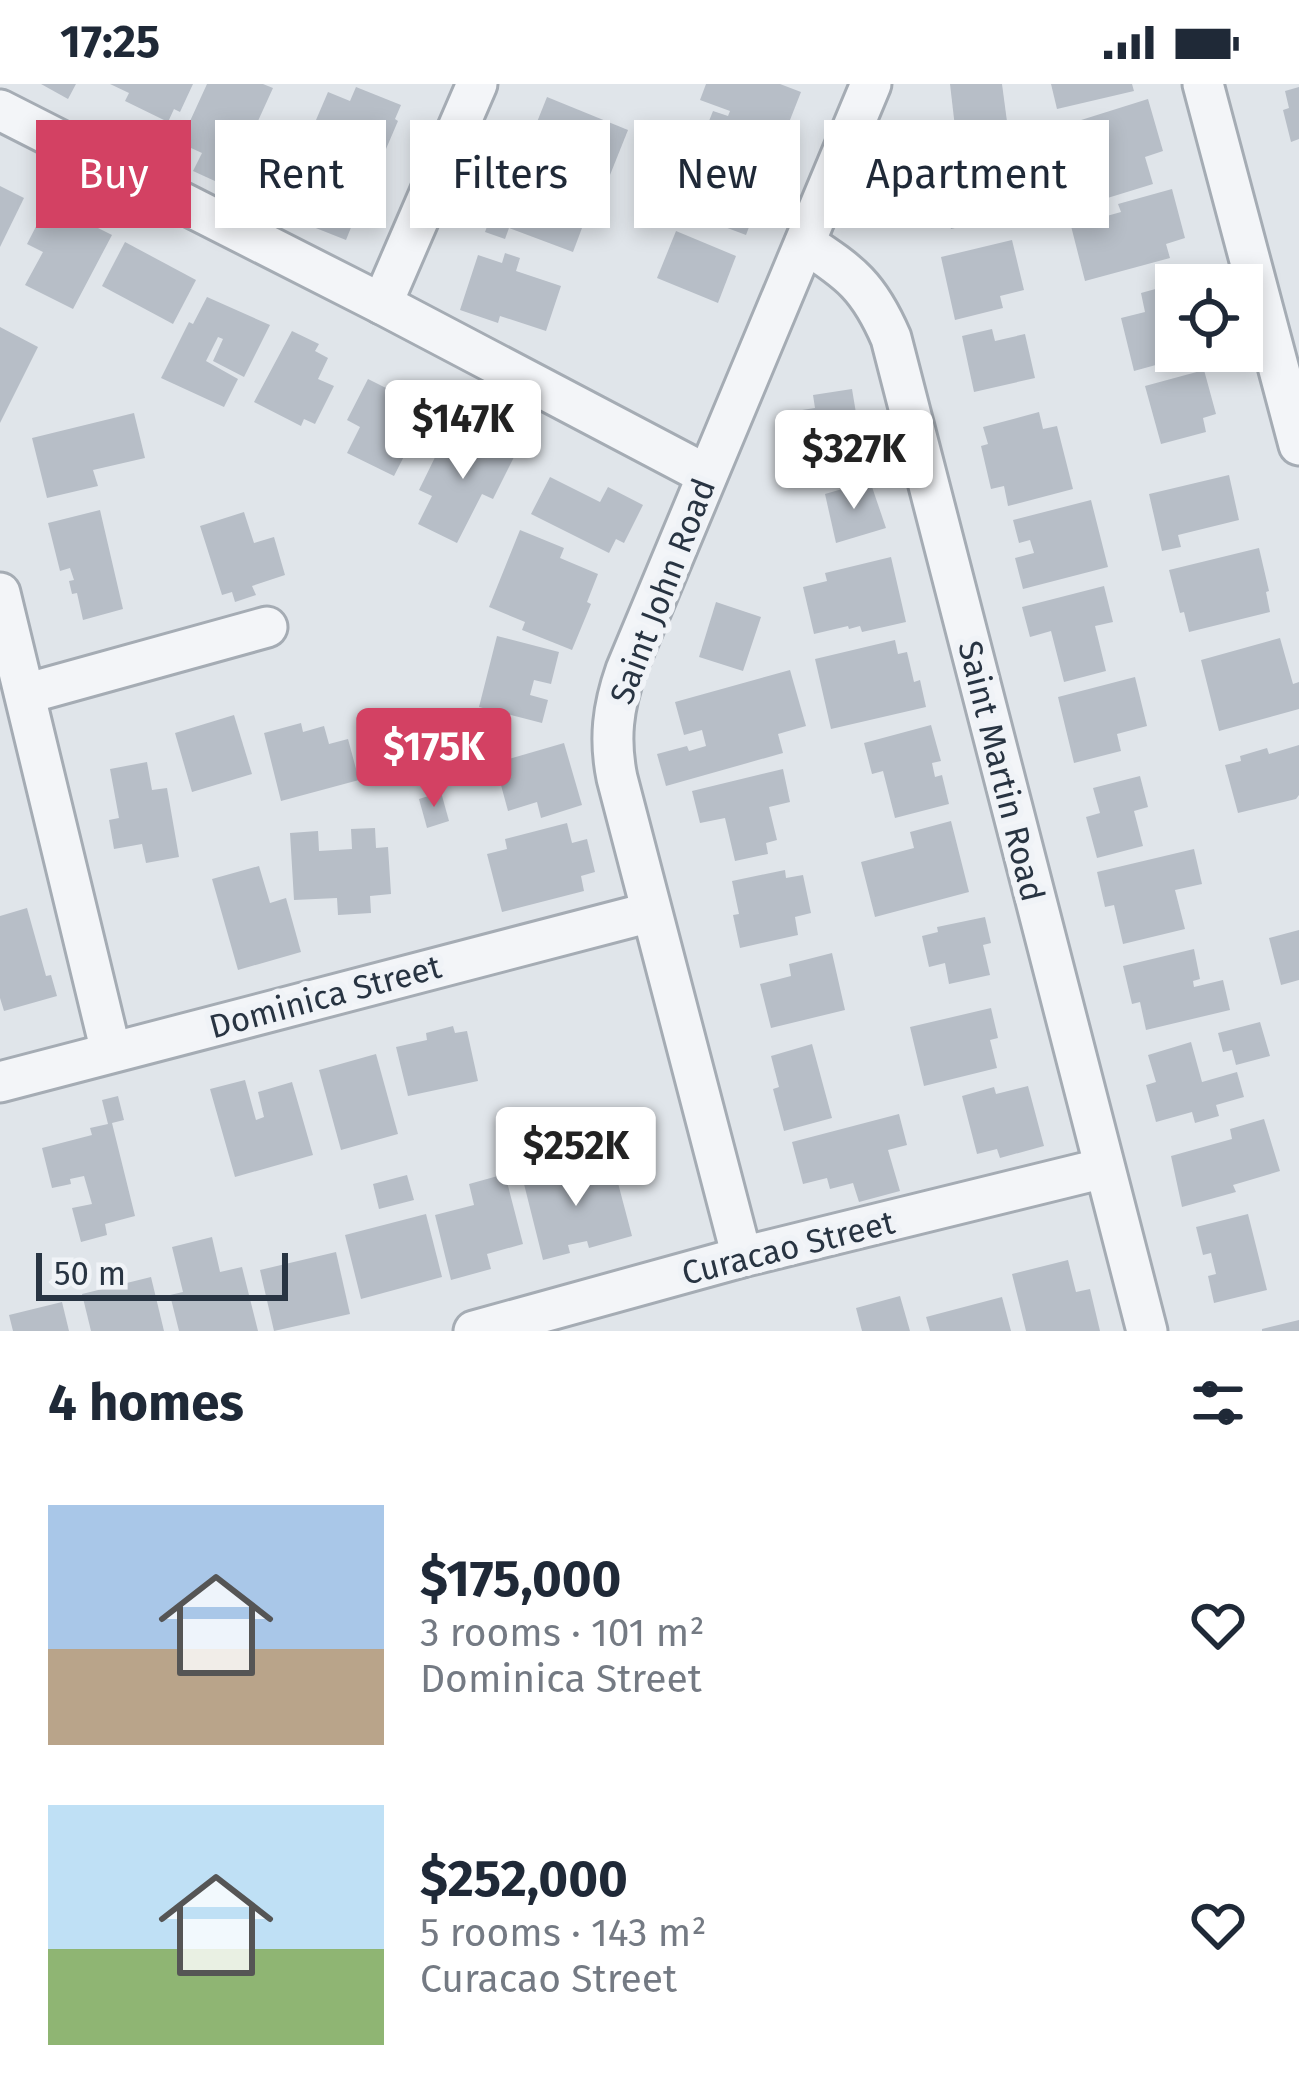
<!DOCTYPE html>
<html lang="en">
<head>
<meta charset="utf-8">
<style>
	:root { --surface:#fff; --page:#f2f2f3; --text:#1f2937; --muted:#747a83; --accent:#d34163 }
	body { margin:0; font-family:"Fira Sans",sans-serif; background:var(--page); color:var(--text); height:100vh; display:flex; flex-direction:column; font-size:45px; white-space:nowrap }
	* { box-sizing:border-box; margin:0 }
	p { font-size:39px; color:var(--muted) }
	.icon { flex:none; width:66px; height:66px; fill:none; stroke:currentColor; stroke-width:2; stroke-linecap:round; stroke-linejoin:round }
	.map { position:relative; height:1247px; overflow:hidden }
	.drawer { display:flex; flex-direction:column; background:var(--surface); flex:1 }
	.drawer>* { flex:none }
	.top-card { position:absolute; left:36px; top:36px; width:1227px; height:108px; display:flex; gap:24px }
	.fabs { position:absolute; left:1155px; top:180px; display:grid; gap:24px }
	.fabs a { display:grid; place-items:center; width:108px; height:108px; border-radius:0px; background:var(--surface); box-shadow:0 6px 18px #0003; font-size:60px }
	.scale { position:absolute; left:36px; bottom:30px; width:252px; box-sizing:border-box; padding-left:12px; border:6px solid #283442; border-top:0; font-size:33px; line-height:42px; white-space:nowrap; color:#283442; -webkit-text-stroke:9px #f0f3f7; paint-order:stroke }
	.price { position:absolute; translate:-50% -102px; padding:0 27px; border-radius:12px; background:#fff; color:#222; font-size:39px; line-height:78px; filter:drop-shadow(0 3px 6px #0008) }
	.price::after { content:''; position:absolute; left:50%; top:72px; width:36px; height:27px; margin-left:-18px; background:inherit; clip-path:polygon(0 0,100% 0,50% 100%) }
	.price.active { background:var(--accent); color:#fff }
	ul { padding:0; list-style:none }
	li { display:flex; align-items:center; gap:36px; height:300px; padding:0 48px }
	li span { display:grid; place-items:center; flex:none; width:336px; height:240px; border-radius:0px; color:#555 }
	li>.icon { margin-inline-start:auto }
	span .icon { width:144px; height:144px; fill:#fffc; stroke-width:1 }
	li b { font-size:51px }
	h2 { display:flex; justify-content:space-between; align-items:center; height:144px; padding:0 48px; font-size:51px }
	.tag { padding:0 42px; border-radius:0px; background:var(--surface); box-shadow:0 6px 18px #0003; font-size:42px; line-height:108px }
	.tag.active { background:var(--accent); color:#fff }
	.status { display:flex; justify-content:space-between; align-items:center; height:84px; padding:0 60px; background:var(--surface); direction:ltr }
	.status svg { height:33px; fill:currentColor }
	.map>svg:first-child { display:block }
	.building { fill:#b7bec7 }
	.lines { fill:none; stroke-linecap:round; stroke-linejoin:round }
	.minor-casing { stroke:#a5acb4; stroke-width:45 }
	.minor { stroke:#f3f5f8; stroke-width:39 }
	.labels { text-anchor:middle; stroke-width:12; stroke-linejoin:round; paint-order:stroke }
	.street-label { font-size:33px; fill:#283442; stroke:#f0f3f7 }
</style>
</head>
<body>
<div class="status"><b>17:25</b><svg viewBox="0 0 49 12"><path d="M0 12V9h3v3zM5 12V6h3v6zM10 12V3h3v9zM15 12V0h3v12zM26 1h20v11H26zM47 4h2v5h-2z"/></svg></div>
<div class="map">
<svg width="1299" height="1247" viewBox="0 0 1299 1247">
	<rect width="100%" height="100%" fill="#e0e5ea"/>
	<g class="building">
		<path d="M41,0h35l-8,15z"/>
		<path d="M110,0h83l-13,28 -6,-3 -6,13 -43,-21 4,-8z"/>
		<path d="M207,0h56l10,4 -45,99 -35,-16 9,-18 -22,-10z"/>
		<path d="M706,0h74l21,8 -22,56 -41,-16 -2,5 -29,-11 6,-15 15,5 2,-5 -30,-11z"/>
		<path d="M950,0h52l6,45 -52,7z"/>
		<path d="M1051,0h81l2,7 -77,18z"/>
		<path d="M356,3l45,18 -6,14 3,2 -18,42 -70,-29 18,-42 22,9z"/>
		<path d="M1299,3v52l-8,3 -8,-32 6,-2 -4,-17z"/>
		<path d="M547,13l81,33 -18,45 -81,-33z"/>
		<path d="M1148,15l15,52 -18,6 8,27 -52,16 -12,-40 -15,5 -12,-39z"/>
		<path d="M680,46l92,35 -10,28 -24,-10 -5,14 24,9 -11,29 -93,-35 11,-30 15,6 5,-13 -15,-5z"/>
		<path d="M997,63l5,20 -15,4 11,46 -47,12 -9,-37 -5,2 -3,-15 5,-1 -4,-15z"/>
		<path d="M514,69l57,21 -13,35 27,11 -12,32 -64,-24 -4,11 -20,-7z"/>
		<path d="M283,72l83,34 -20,50 -53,-21 2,-6 -30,-13z"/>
		<path d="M0,102l24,12 -24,49z"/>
		<path d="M1172,105l13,49 -19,6 4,14 -85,23 -14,-55 50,-14 -3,-8z"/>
		<path d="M48,119l64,32 -39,74 -48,-24 18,-33 -16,-8z"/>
		<path d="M676,147l60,25 -18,47 -61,-25z"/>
		<path d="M1012,156l12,50 -24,6 3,12 -48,12 -14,-63z"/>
		<path d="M125,158l71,38 -23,44 -71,-38z"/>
		<path d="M505,169l15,5 -4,13 45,15 -15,45 -46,-15 -2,7 -38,-13 18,-55 24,8z"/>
		<path d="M1188,196l1,5h-13v66l27,1 -69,19 -13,-53 24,-6 -4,-19z"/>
		<path d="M207,213l63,28 -26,52 -31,-16 10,-22 -5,-2 -12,24 32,18 -14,28 -63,-29 28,-56 4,2z"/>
		<path d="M0,243l38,20 -38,76z"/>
		<path d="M992,245l3,12 30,-7 10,44 -61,14 -12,-56z"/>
		<path d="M292,247l27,13 -4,7 13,7 -10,21 16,7 -19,38 -11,-5 -3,7 -47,-24z"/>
		<path d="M1204,286l12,44 -13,4 3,14 -45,12 -16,-58z"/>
		<path d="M368,295l60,30 -34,67 -47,-23 13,-26 -13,-7z"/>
		<path d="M852,305l9,54 -66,10 -6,-41 26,-4 -2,-13z"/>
		<path d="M1039,328l4,17 14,-3 16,63 -65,17 -4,-20 -13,3 -10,-43 7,-2 -5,-17z"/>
		<path d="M134,329l11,45 -52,12 5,16 -51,12 -15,-60z"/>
		<path d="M466,343l50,26 -23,46 -11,-5 -25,49 -39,-19 14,-28 -13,-6 22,-45 13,7z"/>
		<path d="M1229,391l10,45 -61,15 3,12 -19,4 -13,-57z"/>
		<path d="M550,393l50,25 8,-15 35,18 -19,38 -8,-4 -7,14 -78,-39z"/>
		<path d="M870,397l16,47 -50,15 -11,-49z"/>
		<path d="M1091,416l17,67 -85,22 -8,-31 19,-5 -4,-13 -11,3 -6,-23z"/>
		<path d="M100,426l23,99 -40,11 -6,-27 -5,1 -3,-13 5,-1 -4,-12 -10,3 -12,-48z"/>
		<path d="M244,428l10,31 20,-6 11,38 -33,11 4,9 -21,7 -3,-10 -10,3 -22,-69z"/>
		<path d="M520,446l44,18 -4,10 38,16 -11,28 4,2 -19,46 -50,-20 3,-8 -36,-15z"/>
		<path d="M1259,464l10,43 -3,1 4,20 -81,20 -5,-20 -4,1 -11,-43z"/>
		<path d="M891,473l15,65 -44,10 -2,-6 -11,3 -1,-3 -34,8 -11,-47 24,-6 -2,-8z"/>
		<path d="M1104,502l9,36 -18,4 11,45 -42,11 -13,-51 -21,6 -8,-30z"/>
		<path d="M716,518l45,15 -18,54 -44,-14z"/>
		<path d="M497,552l62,16 -8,32 -17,-4 -4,15 18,5 -6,23 -63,-16z"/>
		<path d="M1280,554l13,46 6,-2v27l-80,22 -18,-71z"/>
		<path d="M895,556l3,14 9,-2 7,30 6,-2 6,27 -95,22 -16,-70z"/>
		<path d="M790,586l16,56 -28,8 5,19 -117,33 -9,-32 30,-8 2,5 17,-5 -4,-16 -18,5 -9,-33z"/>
		<path d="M1135,593l12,49 -30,8 4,17 -47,12 -16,-66z"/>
		<path d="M234,631l18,59 -60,18 -17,-59z"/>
		<path d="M301,639l2,9 21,-6 5,18 19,-5 11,41 -78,21 -17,-68z"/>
		<path d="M931,641l10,36 -9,2 3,14 7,-2 7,29 -54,14 -12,-47 -11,3 -8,-31z"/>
		<path d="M564,659l18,62 -41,13 -4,-16 -29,9 -13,-48z"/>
		<path d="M1299,661v50l-3,4 -58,14 -13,-48 16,-4 -1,-5 27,-8 2,6z"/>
		<path d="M147,678l5,28 15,-2 12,69 -33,6 -4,-19 -28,5 -5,-29 10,-2 -9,-49z"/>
		<path d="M783,685l7,33 -21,5 8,33 -11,3 2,11 -33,7 -10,-43 -25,5 -8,-32z"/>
		<path d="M1140,692l8,31 -14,4 9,35 -46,12 -11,-41 14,-4 -7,-25z"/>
		<path d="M441,708l8,29 -22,7 -8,-29z"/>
		<path d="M951,737l18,71 -94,25 -14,-55 53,-14 -4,-16z"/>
		<path d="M567,739l5,20 15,-4 8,33 -14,4 3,15 -82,21 -15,-58 20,-5 -2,-10z"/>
		<path d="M375,744l1,20 12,-1 3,47 -21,2 1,17 -33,2 -1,-17 -43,2 -4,-67 28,-2 1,20 33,-2 -1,-20z"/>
		<path d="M1194,765l8,35 -27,6 10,39 -62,15 -9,-39 -9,2 -8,-35z"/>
		<path d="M259,782l11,37 16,-5 15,54 -63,18 -26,-91z"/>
		<path d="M785,786l1,8 17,-3 8,38 -16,4 3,18 -58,13 -7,-33 6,-1 -7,-33z"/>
		<path d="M27,824l19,68 5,-1 6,21 -53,15 -4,-13v-82z"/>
		<path d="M985,833l6,26 -8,2 7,30 -41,9 -4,-21 -16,4 -7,-31 16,-4 -1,-5z"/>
		<path d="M1299,846v50l-18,5 -12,-47z"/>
		<path d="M1194,865l6,30 -7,2 1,6 29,-7 7,30 -84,20 -6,-28 -8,2 -9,-38z"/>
		<path d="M832,869l13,57 -74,18 -11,-44 31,-8 -2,-12z"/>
		<path d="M991,924l7,30 -8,2 7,28 -73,18 -14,-59z"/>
		<path d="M1260,938l10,34 -34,9 -4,-15 -9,2 -5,-19z"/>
		<path d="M453,942l2,7 12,-2 11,50 -70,15 -12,-49 31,-7 -1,-7z"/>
		<path d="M1191,958l11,40 35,-10 7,25 -28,8 3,11 -24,7 -3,-11 -36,10 -10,-37 10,-3 -8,-27z"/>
		<path d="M812,960l20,74 -48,13 -11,-42 6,-2 -8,-31z"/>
		<path d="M376,970l22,80 -57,16 -22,-80z"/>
		<path d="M245,996l11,40 8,-3 -6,-25 34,-10 21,73 -78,22 -25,-88z"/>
		<path d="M1028,1002l16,60 -44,12 -3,-9 -20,5 -15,-58 32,-9 2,7z"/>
		<path d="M118,1012l6,24 -12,3 23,93 -30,8 2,11 -26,7 -9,-34 20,-4 -8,-28 -14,3 1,5 -19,4 -10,-40 50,-13 -2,-7 18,-4 -6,-24z"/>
		<path d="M899,1030l8,31 -19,5 12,41 -41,11 -6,-19 -23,6 -3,-11 -24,6 -11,-42z"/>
		<path d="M1264,1035l16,52 -47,14 3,7 -54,15 -11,-51 61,-17 -2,-10z"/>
		<path d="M591,1044l6,25 -26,6 -6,-24z"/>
		<path d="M594,1077l4,12 16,-5 18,68 -43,12 -2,-7 -19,4 2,8 -27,7 -20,-80z"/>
		<path d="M505,1090l18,70 -36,10 4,15 -40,11 -16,-65 39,-10 -5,-21z"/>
		<path d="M407,1091l7,25 -35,9 -6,-25z"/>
		<path d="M426,1130l16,63 -81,22 -16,-64z"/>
		<path d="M1248,1130l19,76 -53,13 -6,-27 8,-2 -5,-21 -8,2 -7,-28z"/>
		<path d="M212,1153l8,35 22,-5 16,64h-79l-9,-36 13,-3 -11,-45z"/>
		<path d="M336,1168l14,62 -76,17 -14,-61z"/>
		<path d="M1068,1176l8,32 14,-3 10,42h-74l-14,-57z"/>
		<path d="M151,1193l13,54h-73l-9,-37z"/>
		<path d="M900,1212l10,35h-48l-6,-23z"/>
		<path d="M1002,1213l9,34h-81l-4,-14z"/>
		<path d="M62,1218l7,29h-56l-4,-16z"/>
		<path d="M1299,1236v11h-37v-2z"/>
	</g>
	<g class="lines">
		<g class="minor-casing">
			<g id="minor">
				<path d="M1203,0l96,361"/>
				<path d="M0,26l382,194 325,171"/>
				<path d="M805,159c46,30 64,44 86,95l256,993"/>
				<path d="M382,220l95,-220"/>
				<path d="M0,509l111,459"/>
				<path d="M25,610l242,-67"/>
				<path d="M0,998l651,-170"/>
				<path d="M742,1173l-125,-479c-8,-39 -4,-71 9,-108l245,-586"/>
				<path d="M474,1247l268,-74 362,-89"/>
			</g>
		</g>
		<use href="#minor" class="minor"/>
	</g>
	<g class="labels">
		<g class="street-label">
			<text transform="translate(662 507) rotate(-69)" y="12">Saint John Road</text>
			<text transform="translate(1002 687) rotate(76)" y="12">Saint Martin Road</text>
			<text transform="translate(325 912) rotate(-15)" y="12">Dominica Street</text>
			<text transform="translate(788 1163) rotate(-14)" y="12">Curacao Street</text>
		</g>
	</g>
</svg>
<div class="fabs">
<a><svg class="icon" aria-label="locate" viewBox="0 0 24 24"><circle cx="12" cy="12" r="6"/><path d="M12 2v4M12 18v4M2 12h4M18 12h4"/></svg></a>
</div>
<div class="scale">50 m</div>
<b class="price" style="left:463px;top:398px">$147K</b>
<b class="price" style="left:854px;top:428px">$327K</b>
<b class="price active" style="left:434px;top:726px">$175K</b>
<b class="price" style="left:576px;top:1125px">$252K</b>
<div class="top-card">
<a class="tag active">Buy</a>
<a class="tag">Rent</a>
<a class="tag">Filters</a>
<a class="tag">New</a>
<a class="tag">Apartment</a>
</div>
</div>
<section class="drawer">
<h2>4 homes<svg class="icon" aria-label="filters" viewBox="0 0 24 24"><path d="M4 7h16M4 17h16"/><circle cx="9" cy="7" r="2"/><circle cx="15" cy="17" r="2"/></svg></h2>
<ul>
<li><span style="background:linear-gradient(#a9c7e8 60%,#b9a48a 0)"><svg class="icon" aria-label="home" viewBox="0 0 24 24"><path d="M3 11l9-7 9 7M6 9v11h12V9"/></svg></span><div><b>$175,000</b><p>3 rooms · 101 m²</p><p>Dominica Street</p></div><svg class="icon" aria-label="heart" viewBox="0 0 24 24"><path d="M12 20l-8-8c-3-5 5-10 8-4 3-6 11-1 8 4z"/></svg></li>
<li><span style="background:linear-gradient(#bfe0f5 60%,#8fb573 0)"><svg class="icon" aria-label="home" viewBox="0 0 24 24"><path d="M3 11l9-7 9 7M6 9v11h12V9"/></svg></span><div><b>$252,000</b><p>5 rooms · 143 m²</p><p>Curacao Street</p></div><svg class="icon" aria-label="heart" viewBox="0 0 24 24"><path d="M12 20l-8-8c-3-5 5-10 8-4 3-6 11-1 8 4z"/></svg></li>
</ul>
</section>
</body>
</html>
